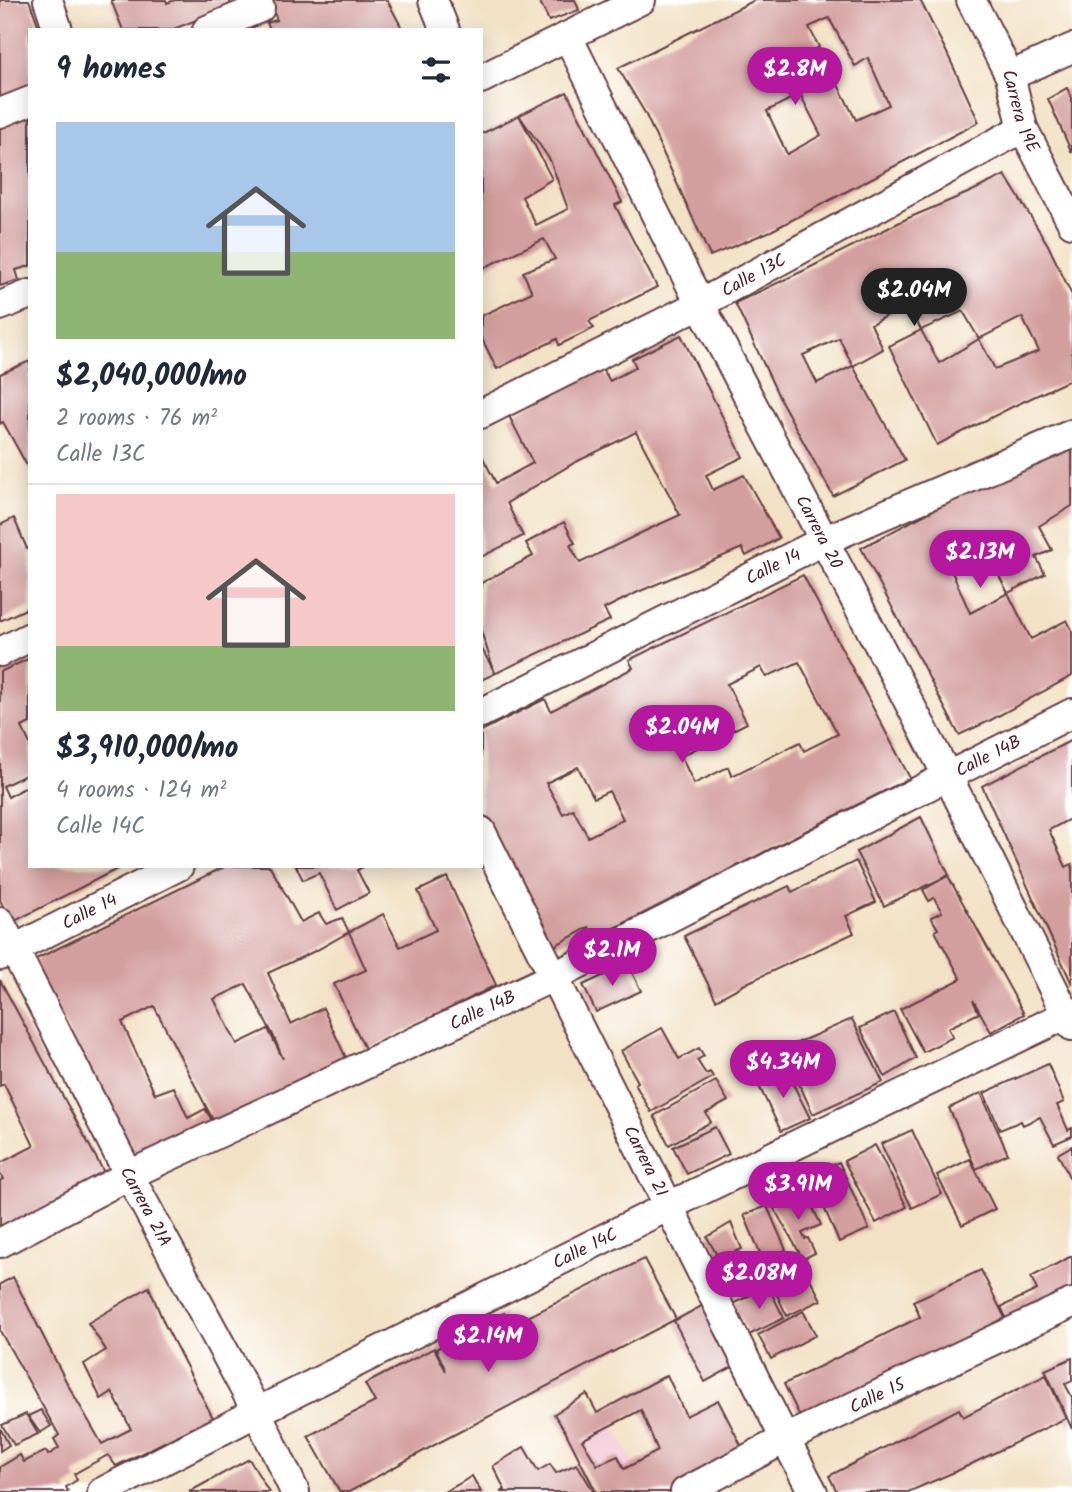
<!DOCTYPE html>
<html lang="en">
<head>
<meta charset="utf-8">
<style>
	:root { --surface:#fff; --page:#f6f6f7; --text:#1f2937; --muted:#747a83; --line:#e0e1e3; --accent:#b5179e }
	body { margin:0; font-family:Kalam,sans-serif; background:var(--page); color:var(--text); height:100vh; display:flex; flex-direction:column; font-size:26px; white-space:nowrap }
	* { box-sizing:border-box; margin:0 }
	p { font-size:23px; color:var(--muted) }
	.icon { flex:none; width:38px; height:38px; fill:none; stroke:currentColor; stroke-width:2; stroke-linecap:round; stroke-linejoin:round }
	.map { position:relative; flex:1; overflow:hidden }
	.panel { position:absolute; left:28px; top:28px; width:455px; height:840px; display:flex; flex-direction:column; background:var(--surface); border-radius:0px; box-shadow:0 4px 18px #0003 }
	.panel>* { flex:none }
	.price { position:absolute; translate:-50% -60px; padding:0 16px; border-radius:24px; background:var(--accent); color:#fff; font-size:23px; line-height:46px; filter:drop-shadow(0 2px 4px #0008) }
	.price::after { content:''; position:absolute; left:50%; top:42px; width:21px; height:16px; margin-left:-10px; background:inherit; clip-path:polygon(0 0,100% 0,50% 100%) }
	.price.active { background:#222; color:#fff }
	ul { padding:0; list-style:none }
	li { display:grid; align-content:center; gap:14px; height:371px; padding:0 28px }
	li+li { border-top:2px solid var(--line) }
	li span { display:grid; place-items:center; height:217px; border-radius:0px; color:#555 }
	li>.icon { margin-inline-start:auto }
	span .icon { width:126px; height:126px; fill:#fffc; stroke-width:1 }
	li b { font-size:30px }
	h2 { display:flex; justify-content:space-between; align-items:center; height:84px; padding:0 28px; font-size:30px }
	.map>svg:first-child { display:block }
	.built { fill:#f5cfdc }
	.building { fill:#d39f9e; fill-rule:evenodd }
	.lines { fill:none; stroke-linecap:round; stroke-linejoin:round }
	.minor-casing { stroke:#633c42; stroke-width:32 }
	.minor { stroke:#fff; stroke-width:28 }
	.labels { text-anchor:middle; stroke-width:5; stroke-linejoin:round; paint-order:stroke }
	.street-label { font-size:18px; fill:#4a1f2b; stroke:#fff }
</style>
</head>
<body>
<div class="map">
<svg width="1072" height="1492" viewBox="0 0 1072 1492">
	<rect width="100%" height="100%" fill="#fff"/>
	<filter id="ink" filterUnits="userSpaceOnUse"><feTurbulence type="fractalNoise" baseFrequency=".0143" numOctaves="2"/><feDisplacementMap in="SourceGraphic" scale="14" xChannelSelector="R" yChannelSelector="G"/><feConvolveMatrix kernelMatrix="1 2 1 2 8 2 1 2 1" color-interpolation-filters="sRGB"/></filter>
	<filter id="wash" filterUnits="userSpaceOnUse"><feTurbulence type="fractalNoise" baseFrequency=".00686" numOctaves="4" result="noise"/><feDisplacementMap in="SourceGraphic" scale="28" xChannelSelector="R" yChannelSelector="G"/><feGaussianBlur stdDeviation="1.57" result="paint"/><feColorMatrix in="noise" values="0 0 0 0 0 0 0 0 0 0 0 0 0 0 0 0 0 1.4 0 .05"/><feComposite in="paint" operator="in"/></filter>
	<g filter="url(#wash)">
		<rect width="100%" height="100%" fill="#f2e1c4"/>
		<path class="built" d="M607,1412l42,80h-44l-33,-62z"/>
		<g id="blocks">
			<g class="building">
				<path d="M0,0h29l11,30h-10v66l-30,12z"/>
				<path d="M111,0h55l1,3 8,-3h54l3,6 -61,24h-48z"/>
				<path d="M269,0h118l16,30h-133l-3,-7 10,-3z"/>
				<path d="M539,0h36l4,10 -30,11z"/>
				<path d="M755,0h165l26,51 33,71 -208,109 -61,25 -65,-143 -27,-45zM829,18l26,48 13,-8 21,47 -33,15 -22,-43 -19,9 -14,-29 18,-10 -10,-20zM800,94l21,41 -34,19 -20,-43z"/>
				<path d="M1067,88l5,10v55l-24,-54z"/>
				<path d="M567,92l55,110 -7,3 42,82 -68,34 5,7 -35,17 -2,-6 -60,30 -16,-32v-21l51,-24 -9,-20 32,-13 -11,-20 -63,30v-135zM519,115l31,45 18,49 -32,16 -14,-28 30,-18z"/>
				<path d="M30,115v151l-14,4 3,10 -19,6v-160z"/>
				<path d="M1005,175l43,70 24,50v84l-58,27 -77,39 -48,-99 32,-16 18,33 40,-24 16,30 44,-18 -17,-34 -43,22 -16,-28 -42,19 -13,-26 -37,20 12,25 -30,17 52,94 -72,36 -53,-97 -45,-96 70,-33 101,-51 64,-27zM839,338l14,28 -36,17 -14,-28z"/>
				<path d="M681,335l62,122 -37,18 7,15 31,-15 35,63 -33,18 -4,-8 -104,44 -34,17 6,11 -129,60v-33l14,26 -14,-42v-48l52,-27 -7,-13 38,-21 11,21 -5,2 10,18 67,-33 33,-15 -44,-83 -62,31 -67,40 16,33 -42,21v-103l15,29 37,-20 -24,-47 93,-48 8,13 26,-14 -4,-8z"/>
				<path d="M30,361v110l-27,-49 -3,2v-50z"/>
				<path d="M1072,437v69l-33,20 13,24 -16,7 9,17 -37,19 23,46 36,-19 5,10v46l-83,45 -30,14 -98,-187zM987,552l21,41 -38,20 -18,-41z"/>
				<path d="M14,518l13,31 3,-1v59l-30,14v-96z"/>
				<path d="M803,575l107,203 -315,160 -6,-11 -40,22 -68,-133v-85l64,-32 6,12 82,-43 -4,-8zM799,662l39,72 -34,17 -4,-9 -68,34 -4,-9 -34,17 -13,-28 66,-33 -20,-39 34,-17 5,10zM578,767l16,31 15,-7 14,28 -35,18 -15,-28 -10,5 -17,-31z"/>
				<path d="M30,658v65l-8,4 8,17v29l-27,13 5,11 22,-12v81h93l-112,57 -11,-23v-228z"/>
				<path d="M1072,740v78l-23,12 17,37 6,-3v120l-90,-198z"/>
				<path d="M921,817l28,58 -65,31 -28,-54z"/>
				<path d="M856,861l20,41 -30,14 8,17 -105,49 -33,18 -32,-64 105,-50 3,6z"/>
				<path d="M226,866h44l31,56 18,-9 7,11 16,-6 7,14 -32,18 -49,23 23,51 32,-16 24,52 -210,108 -105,-207zM246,984l27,51 10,24 -15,-30 -31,15 -23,-45zM154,1006l59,114h-1l-7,-11 -17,9 -14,-31 -19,7 -33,-72z"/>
				<path d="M296,866h69l-8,4 12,23 -32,17 -18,-37 -16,7z"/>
				<path d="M948,876l76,138 -33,18 -18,-32 6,13 -31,15 5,9 -30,15 -23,-43 61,-30 -26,-48 3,-2 -7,-12 11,-5 -8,-14 -5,3 -6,-11z"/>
				<path d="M447,877l49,108 -130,66 -32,-67 32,-14 -17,-38 34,-18 17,33 36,-17 -18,-39z"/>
				<path d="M628,964l13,27 -45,21 -13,-27z"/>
				<path d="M0,980l106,196 -106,55v-50l3,-2 -3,-5v-11l34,-17 -30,-62 -4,2z"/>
				<path d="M894,1012l22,46 -31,19 -25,-49z"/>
				<path d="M852,1019l31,63 -70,32 -30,-65z"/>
				<path d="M662,1028l17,31 20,-11 5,8 -7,4 9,14 4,-2 3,5 -62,35 -16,-28 3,-2 -17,-31z"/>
				<path d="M1048,1064l16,38 -7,3 11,25 4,-2v8l-18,8 -14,-27 -17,8 -2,-4 -21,9 -16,-37z"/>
				<path d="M785,1068l25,50 -29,13 -24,-49z"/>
				<path d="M716,1081l12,20 -22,12 5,9 -42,23 -15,-29z"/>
				<path d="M981,1093l27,61 -32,15 -27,-61z"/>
				<path d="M715,1127l14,27 -42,20 -14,-27z"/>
				<path d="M912,1130l30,64 -30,14 -31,-64z"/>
				<path d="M875,1145l32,62 -31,16 -32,-62z"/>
				<path d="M1072,1146v37l-14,-29z"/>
				<path d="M970,1159l25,50 -33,16 -25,-50z"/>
				<path d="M839,1162l30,67 -30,13 -29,-67z"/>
				<path d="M807,1195l14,30 -19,8 3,6 3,-1 7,15 -12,6 -31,-54 14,-6 3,5z"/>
				<path d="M767,1206l19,44 -23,10 -19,-45z"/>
				<path d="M731,1223l11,26 -23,10 -12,-22z"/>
				<path d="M1072,1256v36l-64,30 -7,-15 36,-17 -6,-13z"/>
				<path d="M644,1259l32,60 -236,123 -91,50h-9l-32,-56 67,-34 -10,-18 69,-36 12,23 -10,-22 68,-36 6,13z"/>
				<path d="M805,1269l16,31 -34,16 -10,-21 14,-7 -6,-10z"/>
				<path d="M981,1270l28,56 -205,99 -20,-41 136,-67 -7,-16z"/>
				<path d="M13,1277l55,108 34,59 29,-15 -19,-37 -11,7 -17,-35 22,-14 -18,-27 61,-36 15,36 49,95 -97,48 -8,-11 -34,19 3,6 -11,7 2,4 -2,1h-66v-25l20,-12 4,7 22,-11 2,4 11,-7 -5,-9 5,-4 -59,-104v-47z"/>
				<path d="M768,1286l16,32 -35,17 -16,-31z"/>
				<path d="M705,1304l31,61 -31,17 -31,-61z"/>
				<path d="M803,1311l13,24 -45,24 -13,-24z"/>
				<path d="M1072,1358v23l-7,3 7,13v32l-27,-59z"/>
				<path d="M667,1375l19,41 32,-16 28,55 -75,37h-75l-31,-61 -11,-17 33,-20 10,19zM641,1410l17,41 -34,18 -6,-13 -21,9 -15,-25z"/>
				<path d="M1046,1375l20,43 -109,53 -49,21h-71l-8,-16 130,-67 4,8z"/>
				<path d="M41,1410l10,16 -11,7 -12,-17z"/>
				<path d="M26,1414l12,20 -24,11 -12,-20z"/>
				<path d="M0,1428l9,17 -9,6z"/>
				<path d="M524,1447l14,24 12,-7 6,9 21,-9 17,28h-94l5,-2 -12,-24z"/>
				<path d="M249,1459l20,33h-80z"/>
				<path d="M472,1476l9,16h-37l15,-8z"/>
			</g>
		</g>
	</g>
	<g filter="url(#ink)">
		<use href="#blocks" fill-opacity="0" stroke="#633c42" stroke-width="2"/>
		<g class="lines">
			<g class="minor-casing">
				<g id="minor">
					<path d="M48,0l10,30"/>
					<path d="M433,0l12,30"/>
					<path id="s1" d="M971,0l39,76 13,52 49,95"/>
					<path d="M207,30l53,-22"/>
					<path id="s2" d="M568,37l132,267 248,473 124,249"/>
					<path d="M1010,76l62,-28"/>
					<path d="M481,79l160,-79"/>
					<path d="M0,113l30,-12"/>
					<path d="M0,306l30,-12"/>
					<path id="s3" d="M481,414l219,-110 323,-176"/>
					<path d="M0,652l30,-15"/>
					<path id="s4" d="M481,713l342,-172 249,-107"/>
					<path id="s5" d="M481,831l304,608 28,53"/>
					<path id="s6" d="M0,922l129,253 128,237 38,80"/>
					<path id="s7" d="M0,956l179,-90"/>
					<path id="s8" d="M0,1243l129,-68 426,-199 517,-263"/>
					<path id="s9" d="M102,1492l155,-80 412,-206 403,-194"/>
					<path id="s10" d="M685,1492l100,-53 287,-136"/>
				</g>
			</g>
			<use href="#minor" class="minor"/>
		</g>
	</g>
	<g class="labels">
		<g class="street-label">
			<text dy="6" stroke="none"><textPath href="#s1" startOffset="122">Carrera 19E</textPath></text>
			<text dy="6" stroke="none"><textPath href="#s3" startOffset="306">Calle 13C</textPath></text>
			<text dy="6" stroke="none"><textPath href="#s2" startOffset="555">Carrera 20</textPath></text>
			<text dy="6" stroke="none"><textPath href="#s4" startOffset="327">Calle 14</textPath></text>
			<text dy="6" stroke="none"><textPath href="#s8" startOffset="1102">Calle 14B</textPath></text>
			<text dy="6" stroke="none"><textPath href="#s7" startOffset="100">Calle 14</textPath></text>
			<text dy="6" stroke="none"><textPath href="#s8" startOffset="536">Calle 14B</textPath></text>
			<text dy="6" stroke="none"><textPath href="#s5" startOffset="369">Carrera 21</textPath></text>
			<text dy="6" stroke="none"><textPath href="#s6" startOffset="320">Carrera 21A</textPath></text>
			<text dy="6" stroke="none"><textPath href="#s9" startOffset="541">Calle 14C</textPath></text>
			<text dy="6" stroke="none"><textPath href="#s10" startOffset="215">Calle 15</textPath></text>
		</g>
	</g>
</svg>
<b class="price" style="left:795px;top:107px">$2.8M</b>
<b class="price active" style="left:914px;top:328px">$2.04M</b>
<b class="price" style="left:980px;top:590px">$2.13M</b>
<b class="price" style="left:682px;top:765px">$2.04M</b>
<b class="price" style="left:612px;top:988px">$2.1M</b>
<b class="price" style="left:783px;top:1100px">$4.34M</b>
<b class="price" style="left:798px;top:1222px">$3.91M</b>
<b class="price" style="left:759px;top:1311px">$2.08M</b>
<b class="price" style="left:488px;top:1374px">$2.14M</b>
<section class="panel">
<h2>9 homes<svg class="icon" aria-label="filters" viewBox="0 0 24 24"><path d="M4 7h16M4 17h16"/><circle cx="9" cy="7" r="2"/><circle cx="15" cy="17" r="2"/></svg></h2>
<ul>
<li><span style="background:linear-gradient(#a9c7e8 60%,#8fb573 0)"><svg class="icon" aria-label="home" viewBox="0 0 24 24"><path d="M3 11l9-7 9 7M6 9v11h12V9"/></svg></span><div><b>$2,040,000/mo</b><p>2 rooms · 76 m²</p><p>Calle 13C</p></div></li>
<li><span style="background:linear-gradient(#f6c9c9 70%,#8fb573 0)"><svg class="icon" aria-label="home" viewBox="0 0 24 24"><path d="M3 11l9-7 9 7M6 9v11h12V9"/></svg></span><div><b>$3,910,000/mo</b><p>4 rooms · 124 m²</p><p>Calle 14C</p></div></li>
</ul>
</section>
</div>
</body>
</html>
